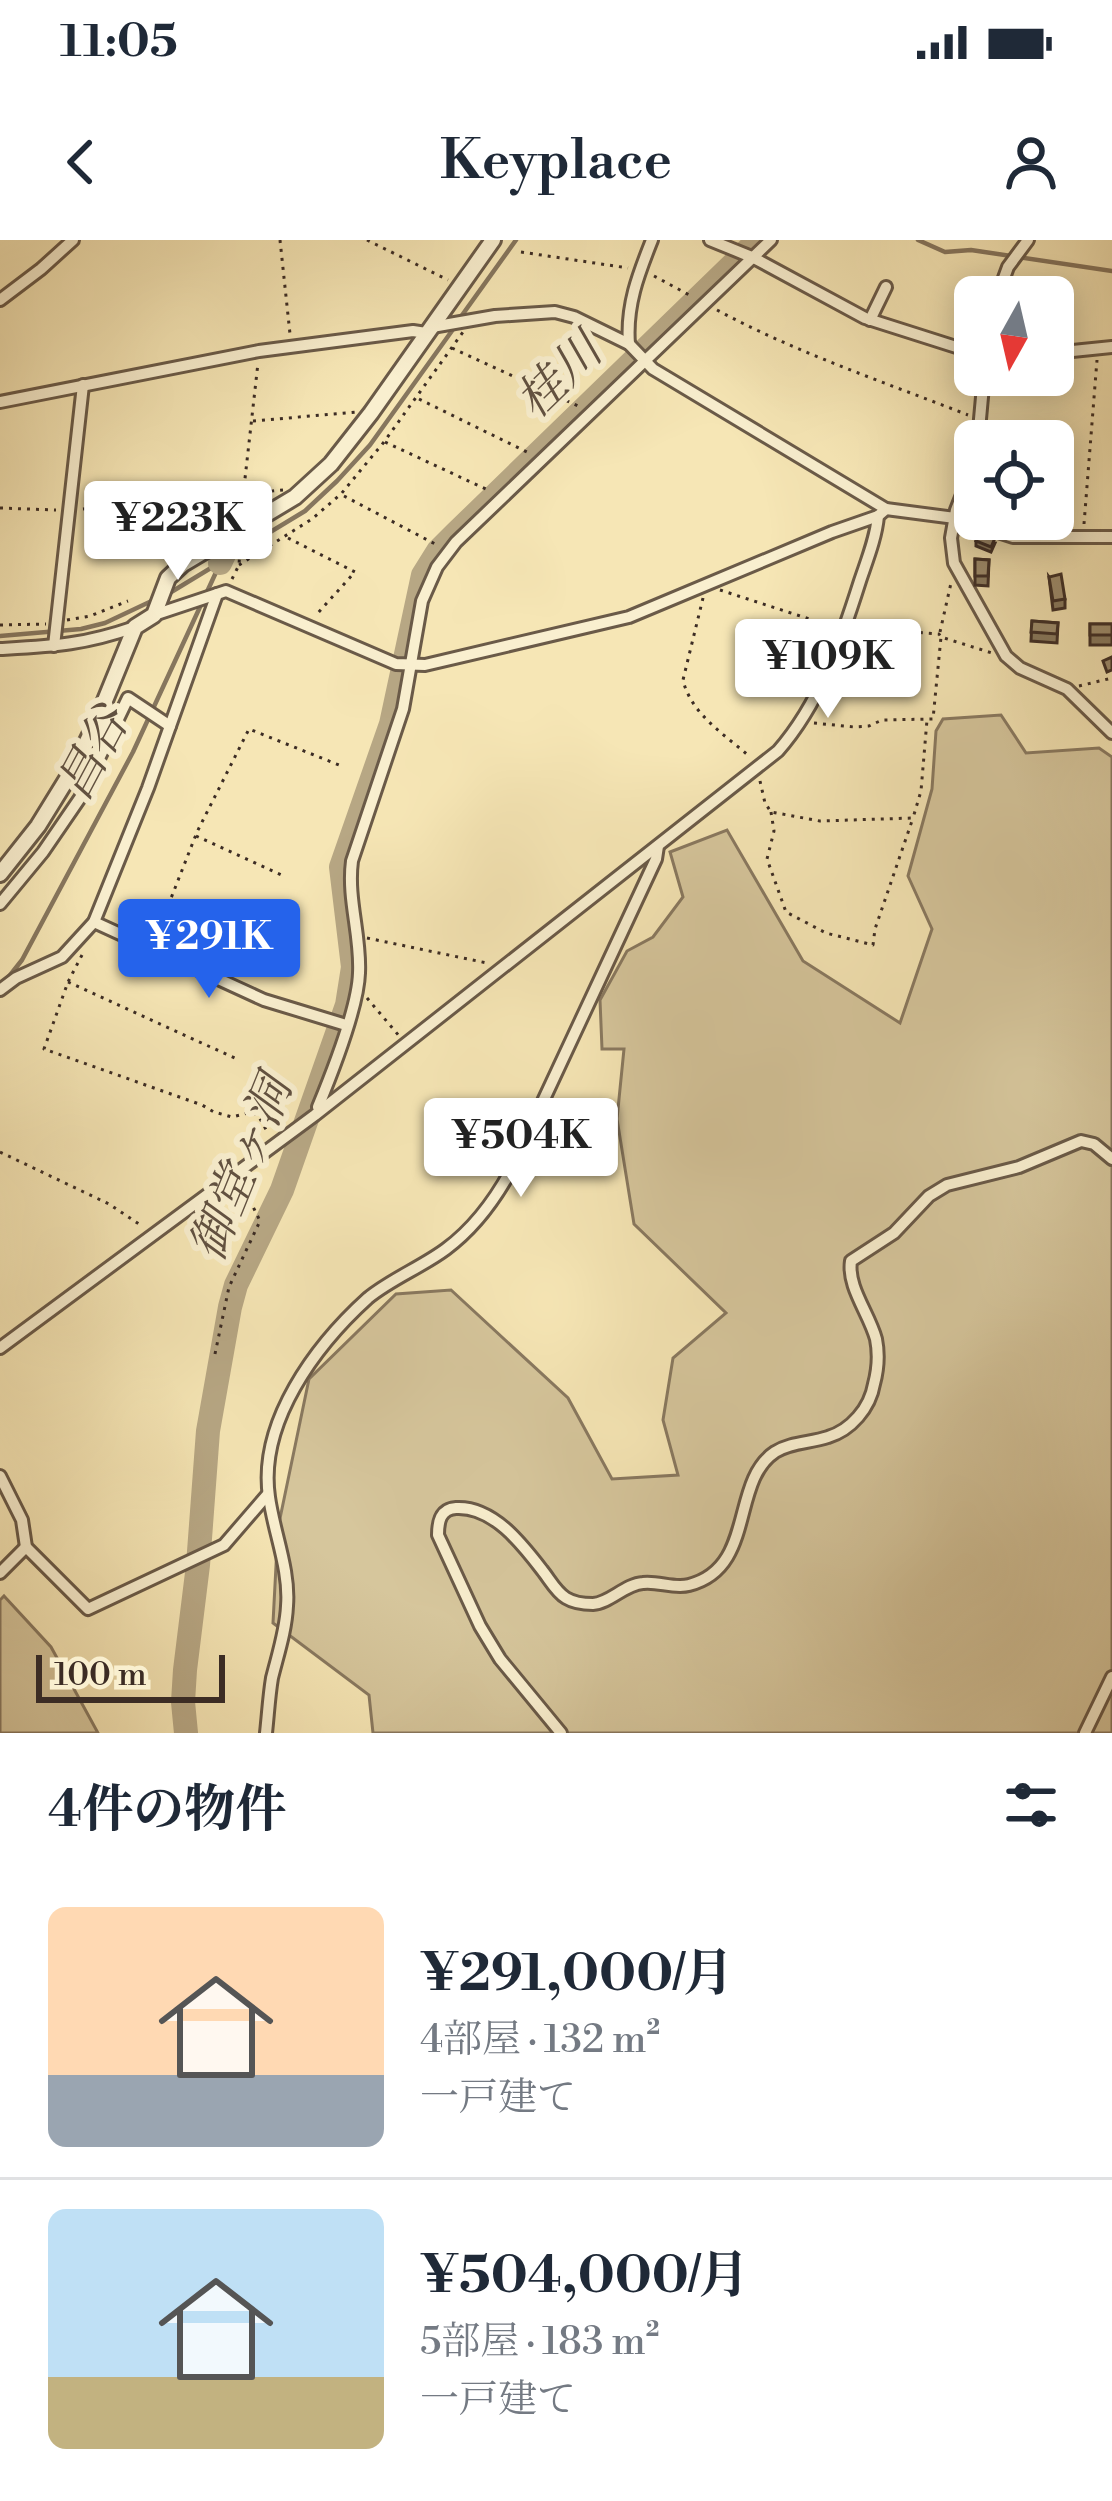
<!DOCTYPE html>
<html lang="ja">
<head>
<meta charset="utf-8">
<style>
	:root { --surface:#fff; --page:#f2f2f3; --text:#1f2937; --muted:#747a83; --line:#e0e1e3; --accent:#2563eb }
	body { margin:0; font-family:"Libre Bodoni","Noto Serif JP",serif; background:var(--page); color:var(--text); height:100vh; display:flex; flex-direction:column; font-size:45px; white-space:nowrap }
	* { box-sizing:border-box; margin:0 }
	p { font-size:39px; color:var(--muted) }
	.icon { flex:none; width:66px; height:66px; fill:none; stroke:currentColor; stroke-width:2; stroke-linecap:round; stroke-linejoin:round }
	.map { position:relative; height:1493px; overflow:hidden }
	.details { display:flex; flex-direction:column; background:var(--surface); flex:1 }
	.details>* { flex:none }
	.needle { width:78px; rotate:188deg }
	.tools { position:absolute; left:954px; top:36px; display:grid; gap:24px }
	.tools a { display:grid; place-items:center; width:120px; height:120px; border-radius:18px; background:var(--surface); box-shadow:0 6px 30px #0003; font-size:60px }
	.scale { position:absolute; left:36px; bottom:30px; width:189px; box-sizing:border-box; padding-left:12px; border:6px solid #3c2c24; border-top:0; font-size:33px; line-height:42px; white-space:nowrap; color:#3c2c24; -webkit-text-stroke:9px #f9efcf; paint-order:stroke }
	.price { position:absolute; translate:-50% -102px; padding:0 27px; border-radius:12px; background:#fff; color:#222; font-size:39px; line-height:78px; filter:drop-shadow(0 3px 6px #0008) }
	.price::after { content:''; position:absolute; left:50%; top:72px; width:36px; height:27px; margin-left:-18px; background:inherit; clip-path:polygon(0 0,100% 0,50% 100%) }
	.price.on { background:var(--accent); color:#fff }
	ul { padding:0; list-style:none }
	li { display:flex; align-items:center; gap:36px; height:300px; padding:0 48px }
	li+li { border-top:3px solid var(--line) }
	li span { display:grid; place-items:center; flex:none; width:336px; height:240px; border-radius:18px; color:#555 }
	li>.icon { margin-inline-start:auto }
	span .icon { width:144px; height:144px; fill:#fffc; stroke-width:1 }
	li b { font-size:51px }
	h2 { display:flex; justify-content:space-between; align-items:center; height:144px; padding:0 48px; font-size:51px }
	.status { display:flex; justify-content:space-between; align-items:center; height:84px; padding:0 60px; background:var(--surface); direction:ltr }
	.status svg { height:33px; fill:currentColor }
	header { display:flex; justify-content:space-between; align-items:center; height:156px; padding:0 48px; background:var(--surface); font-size:54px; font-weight:600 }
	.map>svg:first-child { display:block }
	.green { fill:#d6c69c; stroke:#897960; stroke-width:3 }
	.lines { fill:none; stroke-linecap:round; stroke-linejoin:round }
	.stream { stroke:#86765e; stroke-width:4.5 }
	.river { stroke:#b7a784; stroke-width:24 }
	.minor-casing { stroke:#6a5a48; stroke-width:16 }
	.tertiary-casing { stroke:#6a5a48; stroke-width:20 }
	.path { stroke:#3c2c24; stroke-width:3; stroke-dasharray:3 6; stroke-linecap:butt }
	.minor { stroke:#f9efcf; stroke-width:10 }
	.tertiary { stroke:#f9efcf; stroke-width:14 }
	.wall { fill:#87795f; stroke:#3c2c24; stroke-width:3 }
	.building { fill:#9d8d6f; stroke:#3c2c24; stroke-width:3 }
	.labels { text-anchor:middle; stroke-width:12; stroke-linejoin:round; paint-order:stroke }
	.water-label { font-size:48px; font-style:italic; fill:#615141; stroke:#f9efcf }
</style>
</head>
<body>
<div class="status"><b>11:05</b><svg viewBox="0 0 49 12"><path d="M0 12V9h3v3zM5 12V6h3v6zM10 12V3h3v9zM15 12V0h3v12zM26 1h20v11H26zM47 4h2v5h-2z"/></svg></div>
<header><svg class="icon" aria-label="back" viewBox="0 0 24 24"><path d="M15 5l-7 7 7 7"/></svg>Keyplace<svg class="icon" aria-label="person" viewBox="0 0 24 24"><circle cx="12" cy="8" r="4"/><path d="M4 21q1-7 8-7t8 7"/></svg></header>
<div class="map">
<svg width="1112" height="1493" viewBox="0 0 1112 1493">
	<rect width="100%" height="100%" fill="#f6e6b5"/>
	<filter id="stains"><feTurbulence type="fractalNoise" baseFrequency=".00167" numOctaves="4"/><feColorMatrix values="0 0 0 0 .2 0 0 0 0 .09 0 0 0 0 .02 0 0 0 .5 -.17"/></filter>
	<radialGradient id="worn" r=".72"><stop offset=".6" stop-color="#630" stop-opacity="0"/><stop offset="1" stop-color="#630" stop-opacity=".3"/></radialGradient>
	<g class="green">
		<path d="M1001,475l25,38 73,-5 13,9v976h-739l-4,-38 -96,-72 5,-95 31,-149 87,-85 55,-4 117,108 44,81 66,-4 -15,-55 10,-62 53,-45 -92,-89 -17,-105 7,-70h-22l-2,-49 27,-49 26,-14 30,-40 -13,-45 57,-22 76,131 97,62 32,-94 -24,-53 24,-87 4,-58 7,-12z"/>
		<path d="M4,1356l47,51 47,86h-98v-133z"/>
	</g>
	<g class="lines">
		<g class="stream">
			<path d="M918,0l27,12 26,-2 141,21"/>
			<path d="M460,78l56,-78"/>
			<path d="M168,354l137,-83 32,-30 33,-36 84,-117"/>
			<path d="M0,396l81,-7 24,-6 53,-25"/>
			<path d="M7,739l15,-19 111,-208 97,-210"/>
		</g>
		<g class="river">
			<path d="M220,323l10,-21"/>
			<path d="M186,1493l-3,-31 2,-32 13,-105 10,-134 22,-124 6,-22 46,-95 65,-185 6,-38 -12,-100 50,-143 32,-149 15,-24 17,-17 303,-294"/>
		</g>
		<g class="minor-casing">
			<g id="minor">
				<path d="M710,0l44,18 111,60 110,35"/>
				<path d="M997,57l11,-30 20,-27"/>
				<path d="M0,60l41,-31 32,-29"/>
				<path d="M870,80l16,-33"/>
				<path d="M432,87l63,-11 60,-4 19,5 55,27 24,25 233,140 69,9 58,19h99"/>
				<path d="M629,104c-3,-38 9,-69 23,-104"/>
				<path d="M1053,113l59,-6"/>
				<path d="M0,162l259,-51 154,-20 13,2"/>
				<path d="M978,201l6,-66"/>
				<path d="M975,222l-19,48 -5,28 3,25 52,93 14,12 47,21 45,44"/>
				<path d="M154,375l72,-24 170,73 29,1 204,-48 203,-85 46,-16"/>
				<path d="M54,406l29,-261"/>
				<path d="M0,409c54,-3 83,-4 135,-22"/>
				<path d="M0,664l43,-52 37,-54 48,-100 42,28"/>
				<path d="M94,682l170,78 82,25"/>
				<path d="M0,750l16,-12 46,-21 32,-35 54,-134 69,-194"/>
				<path d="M318,867c14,-34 40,-99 41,-134 2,-38 -12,-74 -7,-112l51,-152 19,-108 15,-34 19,-25 315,-302"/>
				<path d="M0,1108l315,-233 463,-364c42,-48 63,-110 82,-170 7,-21 16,-43 18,-65l8,-7"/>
				<path d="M0,1236l22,44 4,27 62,62 136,-64 44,-51"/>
				<path d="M0,1333l26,-26"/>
				<path d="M266,1493c2,-18 3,-37 6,-55 6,-24 14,-48 15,-72 3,-36 -13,-73 -18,-109 -11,-75 47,-152 99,-199 23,-19 54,-31 78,-49 27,-20 48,-48 64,-77l146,-313 2,-13"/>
				<path d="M561,1493l-61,-74 -20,-33 -42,-91c0,-13 2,-26 18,-27 37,-2 66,36 86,62 8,10 14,22 24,28 8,5 18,6 27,6 17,-1 32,-20 50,-21 15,-2 31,6 46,2 67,-17 41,-103 86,-133 16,-10 35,-9 53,-15 23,-7 42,-29 46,-53 4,-15 5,-30 2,-45 -7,-26 -29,-52 -25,-78l43,-28 35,-37 18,-11 72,-18 62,-26 13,3 18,15"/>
				<path d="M1085,1493l27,-56"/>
			</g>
		</g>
		<g class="tertiary-casing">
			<path id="tertiary" d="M0,634l38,-48 37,-60 20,-41 40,-98 19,-12 14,-37 15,-14 112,-67 36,-33 40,-51 122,-173"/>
		</g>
		<g class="path">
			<path d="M280,0l10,94"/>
			<path d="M367,0l81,40"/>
			<path d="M521,12l107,16"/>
			<path d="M654,36l39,21"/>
			<path d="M717,70c80,43 167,72 251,105"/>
			<path d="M452,108l126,58"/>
			<path d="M419,159l110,54"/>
			<path d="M253,181l104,-9"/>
			<path d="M385,202l105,49"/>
			<path d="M344,256l93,49"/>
			<path d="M0,268l56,2"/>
			<path d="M83,269l200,-19"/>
			<path d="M241,274l17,-151"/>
			<path d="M1084,284l13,-164"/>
			<path d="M288,298l67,34 -39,43"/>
			<path d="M239,325l73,-46 29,-25 43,-52 79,-110"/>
			<path d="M232,339l7,-14 1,-17"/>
			<path d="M720,350l111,36"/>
			<path d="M703,358l-20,82c8,34 41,54 66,76"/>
			<path d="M67,380l23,-4 38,-15"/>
			<path d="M0,385l46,-1"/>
			<path d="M857,388l82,6 2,3 51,16"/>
			<path d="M940,392l11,-49"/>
			<path d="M897,437l3,-45"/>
			<path d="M1079,446l33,-8"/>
			<path d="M814,483l40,4 15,-1 13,-6 51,-1 8,-82"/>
			<path d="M760,541l5,22 6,9 49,9 93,-3 8,-27 6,-71"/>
			<path d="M771,572l3,19 -7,28 19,53 40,21 47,12 2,-16 38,-111"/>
			<path d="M196,596l90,41"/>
			<path d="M367,698l120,25"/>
			<path d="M155,699l42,-107 52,-103 90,36"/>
			<path d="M82,715l-14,27 -24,67 158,56 12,7 18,5 20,-5 7,5 9,16"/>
			<path d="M68,742l171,78"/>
			<path d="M367,758l33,39"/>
			<path d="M0,912l109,52 33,22"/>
			<path d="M215,1114l14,-67 31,-66 -18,-37"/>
		</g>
		<use href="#minor" class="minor"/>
		<use href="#tertiary" class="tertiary"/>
	</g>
	<g class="wall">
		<path d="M1016,279h21l-1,14 -20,-3z"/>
		<path d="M976,301l19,2 -4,9 -15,-6z"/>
		<path d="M975,319l14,1 -1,26 -13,-1z"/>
		<path d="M1049,337l16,22v9l-12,2z"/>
		<path d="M1032,381l26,2 -1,20 -26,-2z"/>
		<rect x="1090" y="384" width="22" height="21"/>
	</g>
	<g class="building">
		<path d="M1016,279h20v5l-20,-3z"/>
		<path d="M980,292l15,6 -4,9 -15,-6z"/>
		<path d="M975,319l14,1 -1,16h-13z"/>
		<path d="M1061,334l4,25 -12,2 -4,-24z"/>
		<path d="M1032,381l26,2 -1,11 -26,-2z"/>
		<rect x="1090" y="384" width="22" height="11"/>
		<path d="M1112,417v13l-5,2 -4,-11z"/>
	</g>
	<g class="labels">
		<g class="water-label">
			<text transform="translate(558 135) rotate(-44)" y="17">桂川</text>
			<text transform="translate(92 513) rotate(-62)" y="17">昌谷</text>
			<text transform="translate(240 928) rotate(-68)" y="17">御堂ヶ洞</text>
		</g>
	</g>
	<rect width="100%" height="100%" filter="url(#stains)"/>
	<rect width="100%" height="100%" fill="url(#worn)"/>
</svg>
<div class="tools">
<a><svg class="needle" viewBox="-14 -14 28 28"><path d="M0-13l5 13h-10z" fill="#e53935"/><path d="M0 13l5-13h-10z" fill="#747a83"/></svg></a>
<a><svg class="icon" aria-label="locate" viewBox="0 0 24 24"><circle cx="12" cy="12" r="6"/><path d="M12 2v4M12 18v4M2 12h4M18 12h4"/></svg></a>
</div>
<div class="scale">100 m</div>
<b class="price" style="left:178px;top:343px">¥223K</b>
<b class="price" style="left:828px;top:481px">¥109K</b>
<b class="price on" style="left:209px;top:761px">¥291K</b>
<b class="price" style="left:521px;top:960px">¥504K</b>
</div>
<section class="details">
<h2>4件の物件<svg class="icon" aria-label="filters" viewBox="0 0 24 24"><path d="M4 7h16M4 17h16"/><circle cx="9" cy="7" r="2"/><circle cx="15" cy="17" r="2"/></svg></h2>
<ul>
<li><span style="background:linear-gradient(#ffd9b3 70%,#9aa5b1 0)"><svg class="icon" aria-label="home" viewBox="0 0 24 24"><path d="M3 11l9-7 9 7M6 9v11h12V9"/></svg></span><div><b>¥291,000/月</b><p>4部屋 · 132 m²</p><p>一戸建て</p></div></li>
<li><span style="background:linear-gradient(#bfe0f5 70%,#c2b280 0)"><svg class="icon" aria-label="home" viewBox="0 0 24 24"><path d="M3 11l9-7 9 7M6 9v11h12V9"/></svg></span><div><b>¥504,000/月</b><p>5部屋 · 183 m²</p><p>一戸建て</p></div></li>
</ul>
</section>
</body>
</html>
